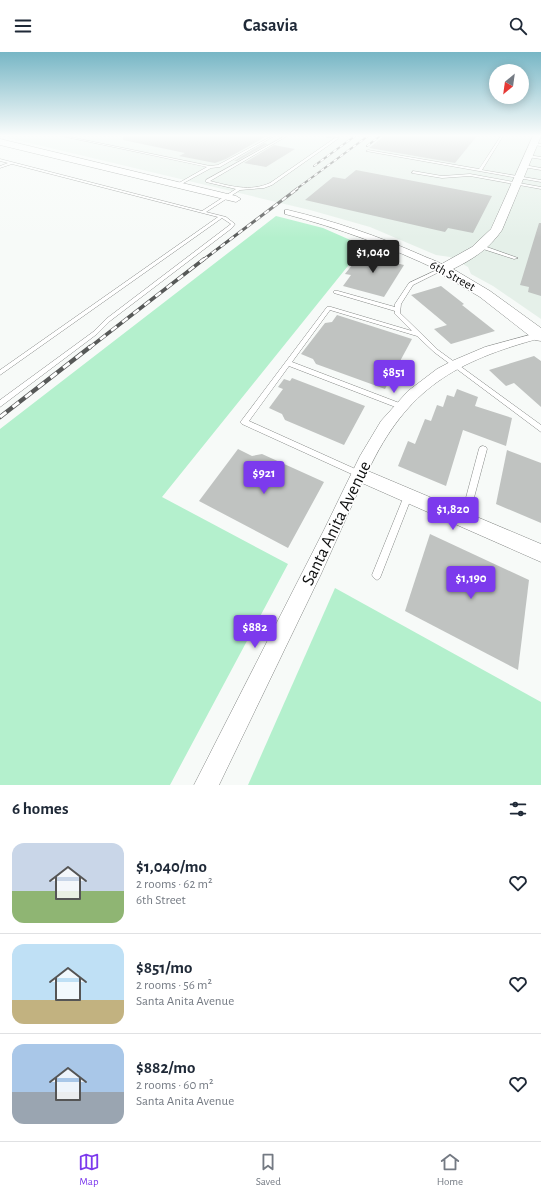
<!DOCTYPE html>
<html lang="en">
<head>
<meta charset="utf-8">
<style>
	:root { --surface:#fff; --page:#f6f6f7; --text:#1f2937; --muted:#747a83; --line:#e0e1e3; --accent:#7c3aed }
	body { margin:0; font-family:"Alegreya Sans",sans-serif; background:var(--page); color:var(--text); height:100vh; display:flex; flex-direction:column; font-size:15px; white-space:nowrap }
	* { box-sizing:border-box; margin:0 }
	p { font-size:13px; color:var(--muted) }
	.icon { flex:none; width:22px; height:22px; fill:none; stroke:currentColor; stroke-width:2; stroke-linecap:round; stroke-linejoin:round }
	.map { position:relative; height:733px; overflow:hidden }
	.drawer { display:flex; flex-direction:column; background:var(--surface); flex:1 }
	.drawer>* { flex:none }
	.needle { width:26px; rotate:209deg }
	.fabs { position:absolute; left:489px; top:12px; display:grid; gap:8px }
	.fabs a { display:grid; place-items:center; width:40px; height:40px; border-radius:50%; background:var(--surface); box-shadow:0 2px 10px #0003; font-size:20px }
	.price { position:absolute; translate:-50% -34px; padding:0 9px; border-radius:4px; background:var(--accent); color:#fff; font-size:13px; line-height:26px; filter:drop-shadow(0 1px 2px #0008) }
	.price::after { content:''; position:absolute; left:50%; top:24px; width:12px; height:9px; margin-left:-6px; background:inherit; clip-path:polygon(0 0,100% 0,50% 100%) }
	.price.on { background:#222; color:#fff }
	ul { padding:0; list-style:none }
	li { display:flex; align-items:center; gap:12px; height:100px; padding:0 12px }
	li+li { border-top:1px solid var(--line) }
	li span { display:grid; place-items:center; flex:none; width:112px; height:80px; border-radius:12px; color:#555 }
	li>.icon { margin-inline-start:auto }
	span .icon { width:48px; height:48px; fill:#fffc; stroke-width:1 }
	li b { font-size:17px }
	h2 { display:flex; justify-content:space-between; align-items:center; height:48px; padding:0 12px; font-size:17px }
	header { display:flex; justify-content:space-between; align-items:center; height:52px; padding:0 12px; background:var(--surface); font-size:18px; font-weight:700 }
	.tabs { display:flex; justify-content:space-around; align-items:center; height:56px; border-top:1px solid var(--line); background:var(--surface); font-size:11px; color:var(--muted) }
	.tabs a { display:grid; justify-items:center; gap:2px }
	.tabs .on { color:var(--accent) }
	.map>svg:first-child { display:block }
	.built { fill:#e5f0e9 }
	.green { fill:#b4f0cd }
	.building { fill:#c0c3c1 }
	.lines { fill:none; stroke-linecap:round; stroke-linejoin:round }
	.lane-casing { stroke:#868987; stroke-width:1 }
	.street-casing { stroke:#868987; stroke-width:1 }
	.secondary-casing { stroke:#868987; stroke-width:1 }
	.lane { fill:#fff; fill-rule:evenodd }
	.street { fill:#fff; fill-rule:evenodd }
	.secondary { fill:#fff; fill-rule:evenodd }
	.rail-far3-casing { stroke:#575958; stroke-width:2 }
	.rail-far2-casing { stroke:#575958; stroke-width:3 }
	.rail-far1-casing { stroke:#575958; stroke-width:3.5 }
	.rail-casing { stroke:#575958; stroke-width:4.5 }
	.rail-far3 { stroke:#fff; stroke-width:1.5; stroke-dasharray:4; stroke-linecap:butt }
	.rail-far2 { stroke:#fff; stroke-width:2; stroke-dasharray:5.5; stroke-linecap:butt }
	.rail-far1 { stroke:#fff; stroke-width:2.5; stroke-dasharray:7; stroke-linecap:butt }
	.rail { stroke:#fff; stroke-width:3; stroke-dasharray:8; stroke-linecap:butt }
	.labels { text-anchor:middle; stroke-width:3; stroke-linejoin:round; paint-order:stroke }
	.far-street-label { font-size:13px; fill:#0e0f0f; stroke:#fff }
	.near-street-label { font-size:18px; fill:#0e0f0f; stroke:#fff }
</style>
</head>
<body>
<header><svg class="icon" aria-label="menu" viewBox="0 0 24 24"><path d="M4 6h16M4 12h16M4 18h16"/></svg>Casavia<svg class="icon" aria-label="search" viewBox="0 0 24 24"><circle cx="10" cy="10" r="6"/><path d="M15 15l6 6"/></svg></header>
<div class="map">
<svg width="541" height="733" viewBox="0 0 541 733">
	<rect width="100%" height="100%" fill="#f7faf8"/>
	<path class="built" d="M0,84h541v183l-48,-33 -22,-12 -3,-7 -18,-10 -14,-2 -66,-28 -60,-17z"/>
	<g class="green">
		<path d="M276,164l47,12 41,18 -202,251 126,67 -118,221h-170v-356z"/>
		<path d="M335,536l206,114v83h-293z"/>
	</g>
	<g class="building">
		<path d="M124,84h143l-41,23 -11,4 -36,-7 6,-3 -62,-13z"/>
		<path d="M384,84h93l-22,27 -86,-15z"/>
		<path d="M264,91l4,1 -31,17h-3z"/>
		<path d="M274,93l21,4 -29,18 -22,-4z"/>
		<path d="M356,118l136,26 -19,37 -25,-5 -3,4 -140,-32 28,-23 12,2z"/>
		<path d="M539,171h2v73l-13,-4 1,-5 -9,-2z"/>
		<path d="M364,198l19,5 -3,4 24,6 -20,32 -41,-11 8,-11 -6,-1z"/>
		<path d="M441,234l23,18 -2,1 33,26 -44,13 -17,-15 13,-4 -36,-30z"/>
		<path d="M337,263l75,24 -27,50 -69,-25 -3,-5 -12,-5 24,-31 7,-1z"/>
		<path d="M534,304l7,5v46l-27,-24 -8,3 -17,-16z"/>
		<path d="M292,326l73,28 -21,39 -59,-25 -3,-6 -13,-6 14,-19 -5,-2 6,-8 6,2z"/>
		<path d="M457,337l21,8 -3,9 37,12 -6,28 -43,-16 -17,56 -48,-20 10,-25 7,3 10,-25 6,2 6,-16 6,2 4,-12 7,2z"/>
		<path d="M238,397l14,7 10,-2 62,28 -36,66 -89,-47z"/>
		<path d="M507,398l34,13v60l-45,-19z"/>
		<path d="M430,482l99,46 -11,90 -113,-59z"/>
	</g>
	<g class="lines">
		<g class="lane-casing">
			<g id="lane">
				<path d="M62,84h3l145,30 8,-1 54,-29h2l-54,31 -9,1 -33,18 -1,-2 30,-17z"/>
				<path d="M285,84h2l-77,45c20,5 40,11 60,2l65,-45 -9,-1v-1l13,2 -67,47 -8,3 -24,2 -34,22 20,5 9,7 -3,4 -122,93 -13,13 -97,73v-7l93,-68 13,-13 125,-95 -9,-6 -222,157v-5l218,-153 -206,-53 -12,4v-2l8,-3 -8,-2v-2l202,52 34,-22 -30,-7v-2z"/>
				<path d="M501,84h2l-21,34 59,10v2l-175,-31 2,-1 111,19z"/>
				<path d="M534,91l7,1v2l-8,-1z"/>
				<path d="M528,103l13,2v2l-14,-2z"/>
				<path d="M524,113l17,3v2l-18,-3z"/>
				<path d="M413,119l29,5 28,-2 71,13v2l-71,-13 -28,2 -30,-5z"/>
				<path d="M480,194h4l34,12 -4,1 -34,-11z"/>
				<path d="M441,216l4,1 -32,16 -12,19 -1,9 38,37 103,75v7l-107,-80 -17,-16 -87,-26 -38,52 110,42 1,2 -1,2h-4l-109,-42 -40,55 113,51 1,2 -1,2 -3,1 -3,-1 -114,-52 -2,-2 2,-2 85,-113h4l81,24 -17,-17v-3l-61,-18v-2h4l57,16v-3l14,-21z"/>
				<path d="M483,394l3,1 1,2 -19,71 -1,3 -3,1 -3,-1 -1,-3 19,-71 1,-2z"/>
				<path d="M408,440l3,1 1,3 -32,82 -3,2 -3,-2 -2,-3 32,-79 1,-3z"/>
			</g>
		</g>
		<g class="street-casing">
			<g id="street">
				<path d="M285,158h3c46,11 90,26 133,45 8,4 21,7 27,14l-5,3 -3,-1c-50,-24 -101,-43 -155,-57z"/>
				<path d="M541,280v6c-85,23 -134,50 -173,133l173,73v18l-179,-79 -41,91 -102,211h-25l130,-255 36,-74 21,-35 27,-30 29,-22 15,-8 33,-14z"/>
			</g>
		</g>
		<g class="secondary-casing">
			<g id="secondary">
				<path d="M533,84h8l-39,94c-13,19 -29,29 -49,39l37,22 51,37v13l-6,-1 -55,-43 -42,-25 -2,-3 2,-3 34,-19 19,-18z"/>
				<path d="M0,87l236,57 5,3 -5,3 -236,-57z"/>
			</g>
		</g>
		<use href="#lane" class="lane"/>
		<use href="#street" class="street"/>
		<use href="#secondary" class="secondary"/>
		<g class="rail-far3-casing">
			<g id="rail-far3">
				<path d="M367,94l13,-10"/>
				<path d="M314,114l41,-30"/>
				<path d="M295,138l73,-54"/>
			</g>
		</g>
		<g class="rail-far2-casing">
			<path id="rail-far2" d="M203,208l94,-71"/>
		</g>
		<g class="rail-far1-casing">
			<path id="rail-far1" d="M89,296l115,-89"/>
		</g>
		<g class="rail-casing">
			<path id="rail" d="M0,365l90,-70"/>
		</g>
		<use href="#rail-far3" class="rail-far3"/>
		<use href="#rail-far2" class="rail-far2"/>
		<use href="#rail-far1" class="rail-far1"/>
		<use href="#rail" class="rail"/>
	</g>
	<linearGradient id="sky" x2="0" y2="1"><stop stop-color="#77b6c5"/><stop offset="0.45" stop-color="#fbfdfc"/><stop offset="1" stop-color="#fbfdfc" stop-opacity="0"/></linearGradient>
	<rect width="541" height="186" fill="url(#sky)"/>
	<g class="labels">
		<g class="far-street-label">
			<text transform="translate(453 223) rotate(29)" y="5">6th Street</text>
		</g>
		<g class="near-street-label">
			<text transform="translate(336 471) rotate(-64)" y="6">Santa Anita Avenue</text>
		</g>
	</g>
</svg>
<div class="fabs">
<a><svg class="needle" viewBox="-14 -14 28 28"><path d="M0-13l5 13h-10z" fill="#e53935"/><path d="M0 13l5-13h-10z" fill="#747a83"/></svg></a>
</div>
<b class="price on" style="left:373px;top:222px">$1,040</b>
<b class="price" style="left:394px;top:342px">$851</b>
<b class="price" style="left:264px;top:443px">$921</b>
<b class="price" style="left:453px;top:479px">$1,820</b>
<b class="price" style="left:471px;top:548px">$1,190</b>
<b class="price" style="left:255px;top:597px">$882</b>
</div>
<section class="drawer">
<h2>6 homes<svg class="icon" aria-label="filters" viewBox="0 0 24 24"><path d="M4 7h16M4 17h16"/><circle cx="9" cy="7" r="2"/><circle cx="15" cy="17" r="2"/></svg></h2>
<ul>
<li><span style="background:linear-gradient(#c9d6e8 60%,#8fb573 0)"><svg class="icon" aria-label="home" viewBox="0 0 24 24"><path d="M3 11l9-7 9 7M6 9v11h12V9"/></svg></span><div><b>$1,040/mo</b><p>2 rooms · 62 m²</p><p>6th Street</p></div><svg class="icon" aria-label="heart" viewBox="0 0 24 24"><path d="M12 20l-8-8c-3-5 5-10 8-4 3-6 11-1 8 4z"/></svg></li>
<li><span style="background:linear-gradient(#bfe0f5 70%,#c2b280 0)"><svg class="icon" aria-label="home" viewBox="0 0 24 24"><path d="M3 11l9-7 9 7M6 9v11h12V9"/></svg></span><div><b>$851/mo</b><p>2 rooms · 56 m²</p><p>Santa Anita Avenue</p></div><svg class="icon" aria-label="heart" viewBox="0 0 24 24"><path d="M12 20l-8-8c-3-5 5-10 8-4 3-6 11-1 8 4z"/></svg></li>
<li><span style="background:linear-gradient(#a9c7e8 60%,#9aa5b1 0)"><svg class="icon" aria-label="home" viewBox="0 0 24 24"><path d="M3 11l9-7 9 7M6 9v11h12V9"/></svg></span><div><b>$882/mo</b><p>2 rooms · 60 m²</p><p>Santa Anita Avenue</p></div><svg class="icon" aria-label="heart" viewBox="0 0 24 24"><path d="M12 20l-8-8c-3-5 5-10 8-4 3-6 11-1 8 4z"/></svg></li>
</ul>
</section>
<nav class="tabs">
<a class="on"><svg class="icon" aria-label="map" viewBox="0 0 24 24"><path d="M3 6l6-2 6 2 6-2v14l-6 2-6-2-6 2zM9 4v14M15 6v14"/></svg>Map</a>
<a><svg class="icon" aria-label="saved" viewBox="0 0 24 24"><path d="M7 4h10v16l-5-4-5 4z"/></svg>Saved</a>
<a><svg class="icon" aria-label="home" viewBox="0 0 24 24"><path d="M3 11l9-7 9 7M6 9v11h12V9"/></svg>Home</a>
</nav>
</body>
</html>
